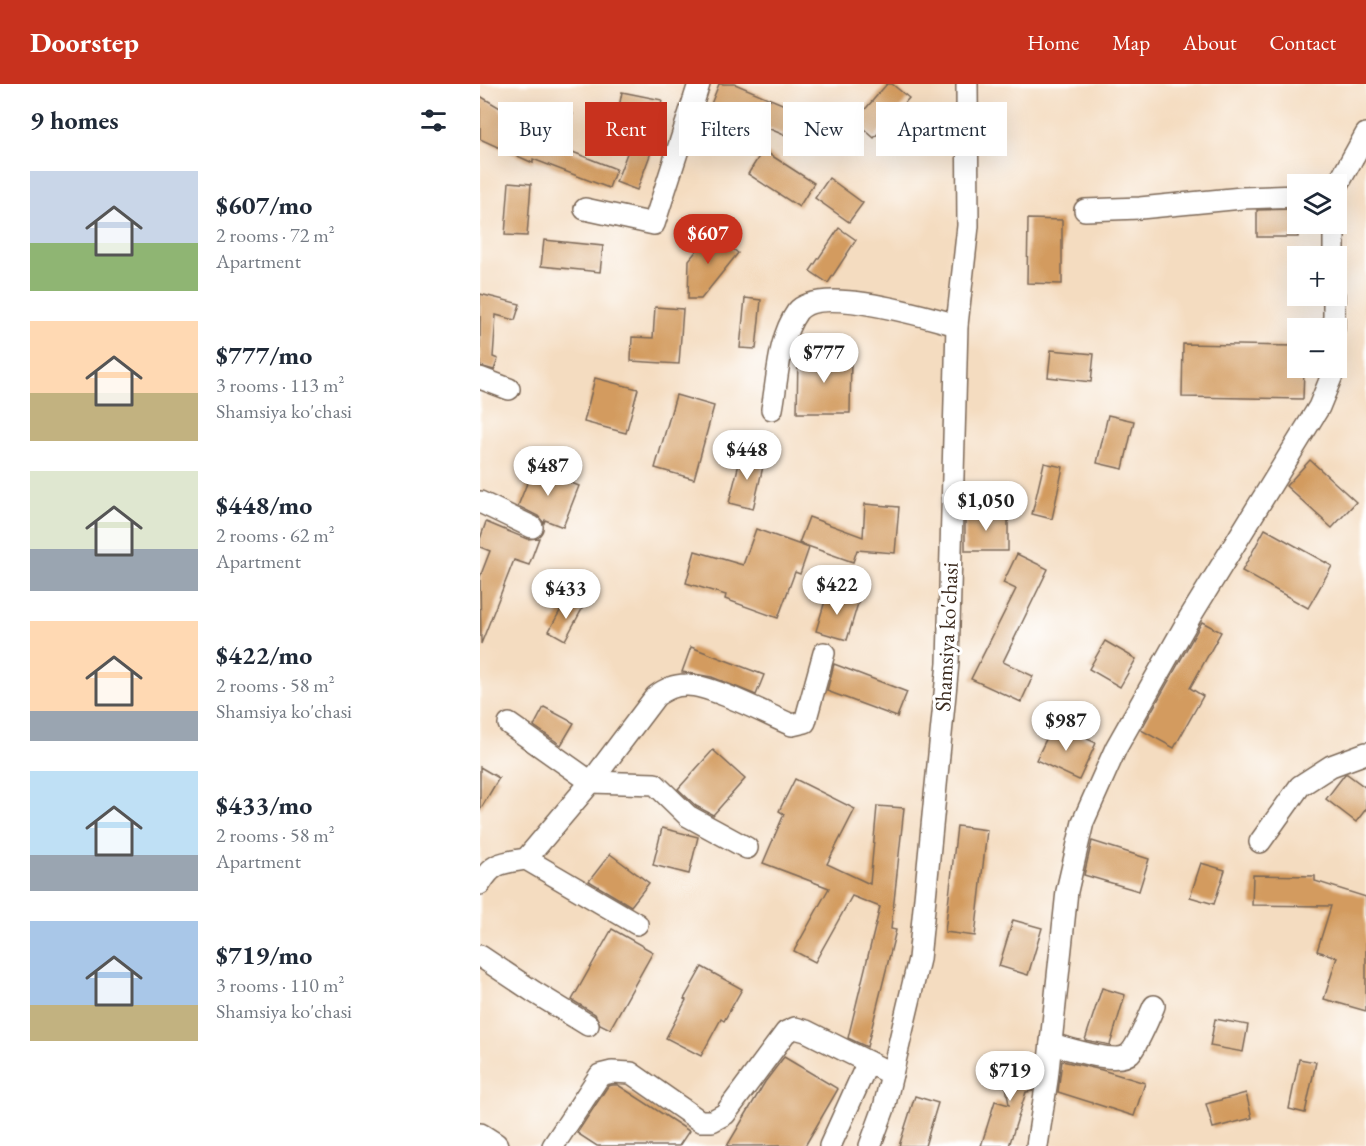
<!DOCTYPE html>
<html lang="en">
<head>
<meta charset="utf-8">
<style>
	:root { --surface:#fff; --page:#f6f6f7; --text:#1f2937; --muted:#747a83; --accent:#c8321e }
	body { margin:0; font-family:"EB Garamond",serif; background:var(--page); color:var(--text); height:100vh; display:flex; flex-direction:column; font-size:22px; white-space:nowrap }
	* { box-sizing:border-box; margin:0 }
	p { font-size:20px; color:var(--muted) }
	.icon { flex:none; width:33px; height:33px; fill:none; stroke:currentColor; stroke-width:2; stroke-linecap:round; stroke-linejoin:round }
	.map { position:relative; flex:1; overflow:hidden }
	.sheet { display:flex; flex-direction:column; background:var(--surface); width:480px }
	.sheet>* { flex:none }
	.guide { position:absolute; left:18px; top:18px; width:570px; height:54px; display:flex; gap:12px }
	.fabs { position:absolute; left:807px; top:90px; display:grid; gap:12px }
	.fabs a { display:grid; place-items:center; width:60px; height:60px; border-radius:0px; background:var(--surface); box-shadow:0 6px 24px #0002; font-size:30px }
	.price { position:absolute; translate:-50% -51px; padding:0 14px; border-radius:21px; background:#fff; color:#222; font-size:20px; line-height:39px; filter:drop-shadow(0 2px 3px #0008) }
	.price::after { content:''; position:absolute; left:50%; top:36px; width:18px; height:14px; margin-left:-9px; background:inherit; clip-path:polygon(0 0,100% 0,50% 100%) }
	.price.selected { background:var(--accent); color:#fff }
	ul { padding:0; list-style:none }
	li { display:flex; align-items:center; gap:18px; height:150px; padding:0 30px }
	li span { display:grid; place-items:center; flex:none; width:168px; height:120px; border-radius:0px; color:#555 }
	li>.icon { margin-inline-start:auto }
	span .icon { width:72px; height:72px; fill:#fffc; stroke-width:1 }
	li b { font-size:26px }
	h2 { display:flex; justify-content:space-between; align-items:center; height:72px; padding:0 30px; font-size:26px }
	.tag { padding:0 21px; border-radius:0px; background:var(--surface); box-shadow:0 6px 24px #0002; font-size:21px; line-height:54px }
	.tag.selected { background:var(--accent); color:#fff }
	header { display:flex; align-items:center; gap:36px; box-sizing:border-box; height:84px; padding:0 30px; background:var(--accent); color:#fff }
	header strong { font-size:28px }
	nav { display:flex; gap:33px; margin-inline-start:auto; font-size:21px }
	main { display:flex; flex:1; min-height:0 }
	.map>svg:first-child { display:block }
	.building { fill:#d39b5f }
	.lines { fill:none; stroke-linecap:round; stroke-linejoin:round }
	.minor-casing { stroke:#7c6857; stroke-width:24 }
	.major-casing { stroke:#7c6857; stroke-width:30 }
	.minor { stroke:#fff; stroke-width:21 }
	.major { stroke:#fff; stroke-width:27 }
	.labels { text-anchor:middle; stroke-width:6; stroke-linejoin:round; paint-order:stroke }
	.street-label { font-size:22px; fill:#3b2a1e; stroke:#fff }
</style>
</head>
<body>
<header>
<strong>Doorstep</strong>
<nav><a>Home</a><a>Map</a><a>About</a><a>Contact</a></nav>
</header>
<main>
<section class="sheet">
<h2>9 homes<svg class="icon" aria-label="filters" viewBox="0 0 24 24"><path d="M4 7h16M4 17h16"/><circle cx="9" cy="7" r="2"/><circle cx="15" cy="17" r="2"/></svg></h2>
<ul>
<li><span style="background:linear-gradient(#c9d6e8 60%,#8fb573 0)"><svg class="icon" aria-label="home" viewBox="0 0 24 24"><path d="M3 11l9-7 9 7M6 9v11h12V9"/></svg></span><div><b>$607/mo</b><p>2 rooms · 72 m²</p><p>Apartment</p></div></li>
<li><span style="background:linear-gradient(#ffd9b3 60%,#c2b280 0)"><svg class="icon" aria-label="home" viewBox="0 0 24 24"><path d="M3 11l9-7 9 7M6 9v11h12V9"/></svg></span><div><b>$777/mo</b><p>3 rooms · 113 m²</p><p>Shamsiya ko'chasi</p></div></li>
<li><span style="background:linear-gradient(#dfe7d0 65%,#9aa5b1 0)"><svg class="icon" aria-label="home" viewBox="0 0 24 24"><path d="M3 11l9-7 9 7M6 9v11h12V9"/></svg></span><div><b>$448/mo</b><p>2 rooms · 62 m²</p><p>Apartment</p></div></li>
<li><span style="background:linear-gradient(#ffd9b3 75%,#9aa5b1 0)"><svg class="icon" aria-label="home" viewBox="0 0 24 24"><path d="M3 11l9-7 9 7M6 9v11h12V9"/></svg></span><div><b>$422/mo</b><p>2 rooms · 58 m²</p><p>Shamsiya ko'chasi</p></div></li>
<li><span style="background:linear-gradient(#bfe0f5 70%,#9aa5b1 0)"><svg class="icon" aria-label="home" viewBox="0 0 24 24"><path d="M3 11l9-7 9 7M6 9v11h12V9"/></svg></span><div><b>$433/mo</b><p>2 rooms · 58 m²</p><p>Apartment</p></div></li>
<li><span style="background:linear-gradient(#a9c7e8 70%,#c2b280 0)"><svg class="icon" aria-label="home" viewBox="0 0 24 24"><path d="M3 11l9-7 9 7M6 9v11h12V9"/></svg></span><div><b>$719/mo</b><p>3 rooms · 110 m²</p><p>Shamsiya ko'chasi</p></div></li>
</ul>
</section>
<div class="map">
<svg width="886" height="1062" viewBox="0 0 886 1062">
	<rect width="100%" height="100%" fill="#fff"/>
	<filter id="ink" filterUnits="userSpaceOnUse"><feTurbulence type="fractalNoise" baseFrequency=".0167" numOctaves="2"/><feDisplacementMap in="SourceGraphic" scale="12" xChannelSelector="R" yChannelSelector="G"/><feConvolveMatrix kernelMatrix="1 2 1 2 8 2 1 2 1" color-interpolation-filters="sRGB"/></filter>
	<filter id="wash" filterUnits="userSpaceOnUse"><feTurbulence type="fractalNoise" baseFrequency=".008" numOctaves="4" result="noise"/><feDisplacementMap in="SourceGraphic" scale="24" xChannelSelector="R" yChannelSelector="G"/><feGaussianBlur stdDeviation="1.35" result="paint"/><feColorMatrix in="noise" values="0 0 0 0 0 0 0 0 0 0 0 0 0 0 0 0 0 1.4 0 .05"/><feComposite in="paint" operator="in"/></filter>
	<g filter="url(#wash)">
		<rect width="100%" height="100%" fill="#f4dcc0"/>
		<g id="blocks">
			<g class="building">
				<path d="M239,0h16l59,25 -10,26 -73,-31z"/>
				<path d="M407,0h5l17,14 -35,40 -19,-17z"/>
				<path d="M142,8l40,8 -9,47 -16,43 -21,-8 21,-55 -21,-4z"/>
				<path d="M0,12l22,13 -1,2 45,20 9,-24 18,7 -13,33 56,22 -7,19 -76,-29v4l-53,-24z"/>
				<path d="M283,66l51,33 -15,24 -51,-33z"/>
				<path d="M349,94l34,25 -14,19 -34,-24z"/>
				<path d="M29,98l22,2 -4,52 -22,-1z"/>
				<path d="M818,125v28h-41v-27z"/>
				<path d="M548,135l34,1v64l-35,-1z"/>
				<path d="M359,144l17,12 -28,43 -18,-12z"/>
				<path d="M232,148l26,21 -37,46h-13l1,-39z"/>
				<path d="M64,156l59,6 -3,26 -59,-6z"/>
				<path d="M0,210l40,10 -5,16 -19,-5 -3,42 5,2 -4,11 -14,-4z"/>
				<path d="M265,214l16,2 -5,49 -16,-1z"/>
				<path d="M175,223l28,2 -4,55 -48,-3 1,-24 21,1z"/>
				<path d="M703,260l115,2v22h6l-1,31 -121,-2z"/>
				<path d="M571,266l43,4 -3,28 -43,-5z"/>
				<path d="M318,272h53l-1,57h-53z"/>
				<path d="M115,294l43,11 -12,44 -42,-11z"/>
				<path d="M196,311l38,11 -20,73 -39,-11z"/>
				<path d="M628,331l26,6 -11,48 -26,-6z"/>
				<path d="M262,368l23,6 -12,51 -24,-6z"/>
				<path d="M830,376l46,42 -24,26 -46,-42z"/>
				<path d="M564,379l19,4 -11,52 -20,-5z"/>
				<path d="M53,384l46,18 -16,41 -18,-7 -1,3 -6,-7 -20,-10z"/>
				<path d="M385,420l34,3 -4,46 -38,-3 -4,12 -54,-19 10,-26 54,20z"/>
				<rect x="485" y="429" width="43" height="38"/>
				<path d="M6,438l41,17 12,-1 -10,27 -15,-5 -33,84 -1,-67 10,-26 -10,-4v-8z"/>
				<path d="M276,445l53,19 -9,26 -5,-2 -17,46 -53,-19 1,-4 -40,-12 9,-32 48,14z"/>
				<path d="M785,445l67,37 -24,42 -66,-37z"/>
				<path d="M537,470l31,15 -45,93 30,14 -12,26 -50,-23 45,-90 -13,-6z"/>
				<path d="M348,507l31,9 -12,40 -31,-9z"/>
				<path d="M86,516l16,9 -17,31 -16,-9z"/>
				<path d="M722,538l19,10 -31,56 13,8 -29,52 -33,-18z"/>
				<path d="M625,557l31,18 -16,28 -31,-18z"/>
				<path d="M211,563l73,28 -8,20 -44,-18 -30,-5z"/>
				<path d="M354,580l73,28 -10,25 -70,-26z"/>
				<path d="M64,623l30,16 -13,22 -27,-19z"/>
				<path d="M574,639l42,20 -17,37 -43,-20z"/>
				<path d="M233,666l32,29 -32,36 -17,-9 -18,-17z"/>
				<path d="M0,683l19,11 -19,32z"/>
				<path d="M865,690h2l19,14v21l-10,13 -30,-23z"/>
				<path d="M315,695l60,30 -28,55 43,20 7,-78 27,2 -13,121 5,1 -29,117 -19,-9 32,-131 -28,-11 -37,66 -21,-11 35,-63 -66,-25 21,-49 -5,-3z"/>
				<path d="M477,742l30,4 -12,106 -30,-4z"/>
				<path d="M182,744l36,9 -9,37 -36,-9z"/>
				<path d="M612,757l57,18 -10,32 -55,-16z"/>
				<path d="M130,770l39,29 -18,23 -42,-25z"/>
				<path d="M721,779l24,7 -11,34 -24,-7z"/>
				<path d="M773,791l62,1v5l51,16v114l-42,-12 13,-42 -20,-6 14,-45 -79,-1z"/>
				<path d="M533,836l29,8 -14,47 -29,-9z"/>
				<path d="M132,845l41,23 -43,77 -10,-5 -5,-10 -23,-14z"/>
				<path d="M222,883l40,22 -18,32 -3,-2 -20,37 -35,-18 20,-38 -2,-1z"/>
				<path d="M622,904l23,7 -15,50 -25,-5z"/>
				<path d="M735,935l33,6 -5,27 -33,-6z"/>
				<path d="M304,973l54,32 -33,57h-78l38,-64z"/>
				<path d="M551,973l3,22 -1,12 -7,1 -17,54h-28l14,-45 14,4 -7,-44z"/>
				<path d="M819,975l17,3 -11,51 -16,-4z"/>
				<path d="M582,977l40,9 43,13 -11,33 -76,-24z"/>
				<path d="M133,1001h5l71,46 -10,15h-82l-20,-13 31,-47z"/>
				<path d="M766,1009l6,25 -39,10 -7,-24z"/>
				<path d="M435,1012l23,7 -13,43h-26z"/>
			</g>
		</g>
	</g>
	<g filter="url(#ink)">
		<use href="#blocks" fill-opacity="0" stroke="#7c6857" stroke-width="1.5"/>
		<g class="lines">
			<g class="minor-casing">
				<g id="minor">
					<path d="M856,104l30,-54"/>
					<path d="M105,125l69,15 45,-140"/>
					<path d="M605,126l55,-2 102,-10 56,-2"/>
					<path d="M854,140v32"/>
					<path d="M854,212v32"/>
					<path d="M0,294l29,11"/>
					<path d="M292,325c6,-31 6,-70 25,-97 21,-28 130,5 160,13"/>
					<path d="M0,418l52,25"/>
					<path d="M29,640l82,58 64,2 33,32 59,32"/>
					<path d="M780,758l40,-56 31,-20 35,-13"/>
					<path d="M46,775l65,-77 65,-86c10,-7 18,-11 30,-11 23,-1 82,30 106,40l13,-3 19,-69"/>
					<path d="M0,800c13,-22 22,-21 46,-25l111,65"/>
					<path d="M0,872l54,36 54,33"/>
					<path d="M571,960c17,4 67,22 79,9 8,-8 19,-36 24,-47"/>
					<path d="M73,1062l47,-71 12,-3 19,1 69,48h12l13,-7 61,-82 9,-4 11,3 86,43"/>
					<path d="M350,1062l38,-84"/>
					<path d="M390,1062l14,-38 35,-149 29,-296 9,-338 11,-99 -1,-142"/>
					<path d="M557,1062l10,-66 20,-189 16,-69 33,-74 74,-131 129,-210 16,-39"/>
				</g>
			</g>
			<g class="major-casing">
				<path id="major" d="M0,1053l14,9"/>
			</g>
			<use href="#minor" class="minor"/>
			<use href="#major" class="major"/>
		</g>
	</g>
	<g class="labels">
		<g class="street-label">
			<text transform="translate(466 553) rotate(-87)" y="8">Shamsiya ko'chasi</text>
		</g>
	</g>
</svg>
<div class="fabs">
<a><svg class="icon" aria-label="layers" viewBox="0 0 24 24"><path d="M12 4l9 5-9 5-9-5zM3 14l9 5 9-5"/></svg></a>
<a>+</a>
<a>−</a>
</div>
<b class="price selected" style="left:228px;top:181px">$607</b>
<b class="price" style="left:344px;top:300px">$777</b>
<b class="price" style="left:267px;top:397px">$448</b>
<b class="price" style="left:68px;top:413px">$487</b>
<b class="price" style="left:506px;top:448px">$1,050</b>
<b class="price" style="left:357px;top:532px">$422</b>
<b class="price" style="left:86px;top:536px">$433</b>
<b class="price" style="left:586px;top:668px">$987</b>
<b class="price" style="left:530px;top:1018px">$719</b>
<div class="guide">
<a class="tag">Buy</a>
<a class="tag selected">Rent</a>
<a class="tag">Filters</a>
<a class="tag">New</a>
<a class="tag">Apartment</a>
</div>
</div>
</main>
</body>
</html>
